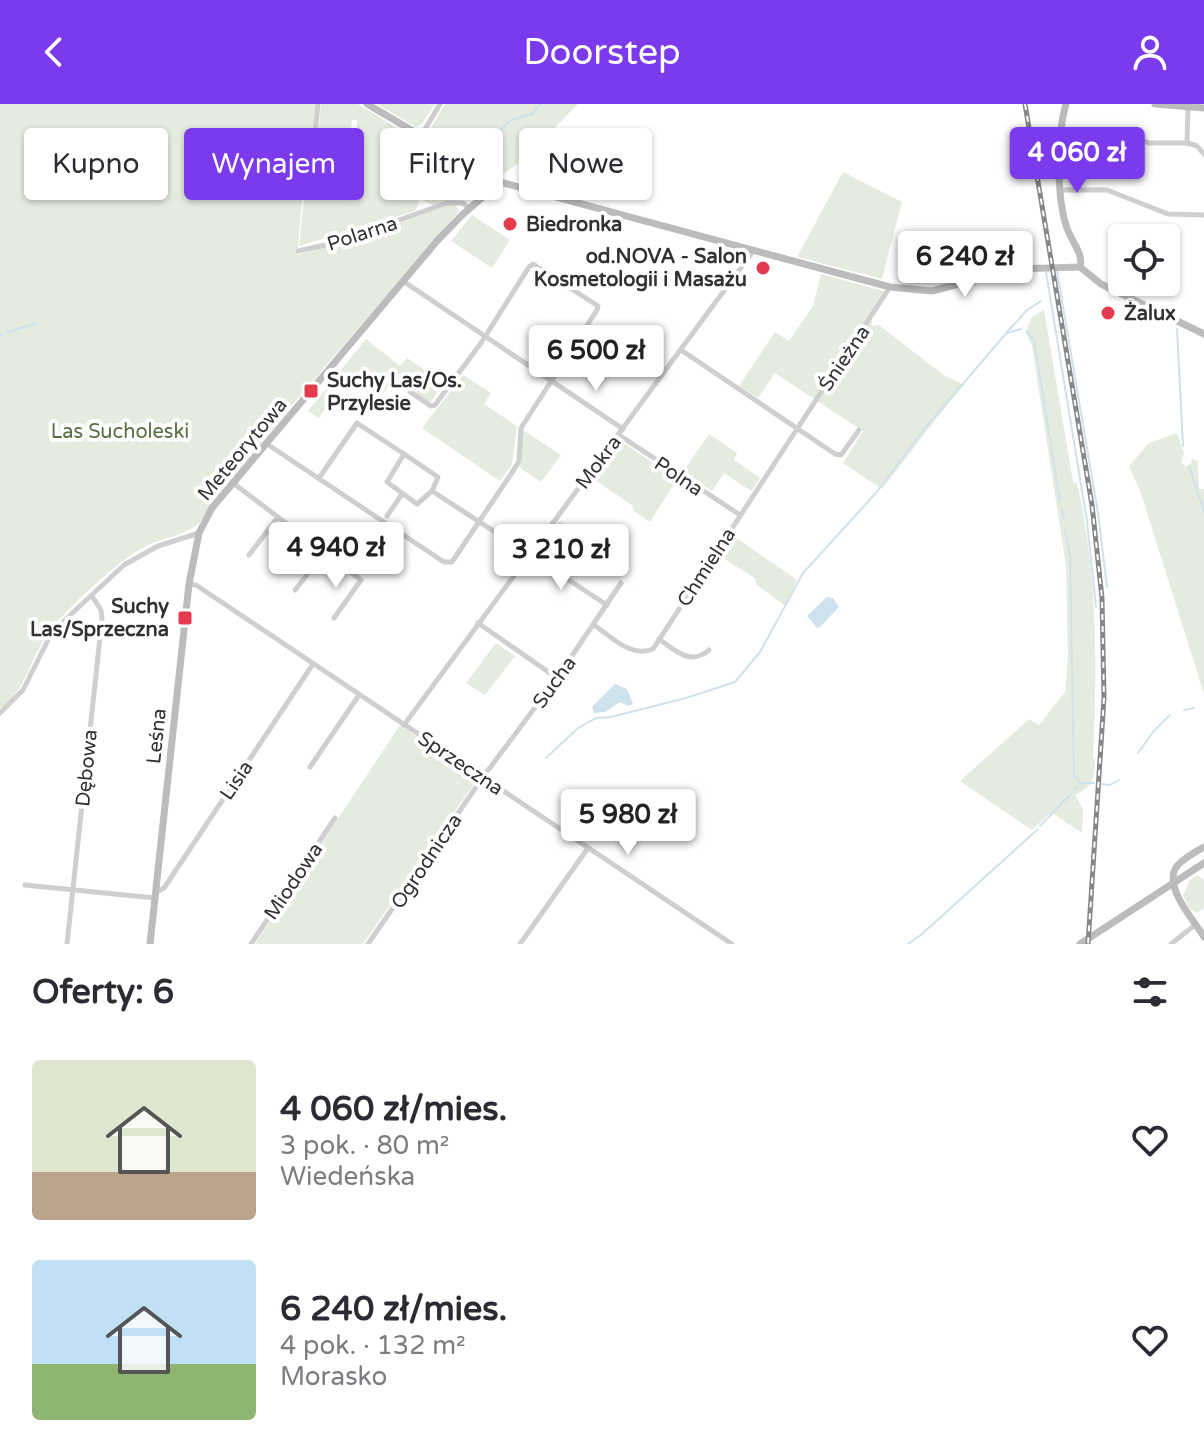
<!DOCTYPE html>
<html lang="pl">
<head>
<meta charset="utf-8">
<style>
	:root { --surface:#fff; --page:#f2f2f3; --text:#2b2b33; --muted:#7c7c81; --accent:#7c3aed }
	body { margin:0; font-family:"Varela Round",sans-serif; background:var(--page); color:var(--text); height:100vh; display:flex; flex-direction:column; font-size:30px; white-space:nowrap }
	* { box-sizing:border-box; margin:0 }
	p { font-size:26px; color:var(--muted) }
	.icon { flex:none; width:44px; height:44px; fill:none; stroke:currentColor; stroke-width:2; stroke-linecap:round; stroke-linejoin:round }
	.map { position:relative; height:840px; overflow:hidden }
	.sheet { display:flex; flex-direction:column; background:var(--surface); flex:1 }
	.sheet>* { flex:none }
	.top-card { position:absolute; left:24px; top:24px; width:800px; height:72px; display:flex; gap:16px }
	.fabs { position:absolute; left:1108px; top:120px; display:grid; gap:16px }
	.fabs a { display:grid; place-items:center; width:72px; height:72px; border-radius:8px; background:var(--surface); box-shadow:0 2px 6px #0004; font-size:40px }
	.price { position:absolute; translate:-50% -68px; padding:0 18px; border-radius:8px; background:#fff; color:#222; font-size:26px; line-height:52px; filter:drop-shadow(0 2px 4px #0008) }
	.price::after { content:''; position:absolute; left:50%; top:48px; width:24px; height:18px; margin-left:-12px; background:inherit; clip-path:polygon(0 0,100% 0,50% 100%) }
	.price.selected { background:var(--accent); color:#fff }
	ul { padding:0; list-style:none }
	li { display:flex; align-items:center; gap:24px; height:200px; padding:0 32px }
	li span { display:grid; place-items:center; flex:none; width:224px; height:160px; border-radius:8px; color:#555 }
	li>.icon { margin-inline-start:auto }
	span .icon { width:96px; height:96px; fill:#fffc; stroke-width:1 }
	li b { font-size:34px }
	h2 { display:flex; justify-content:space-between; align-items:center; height:96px; padding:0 32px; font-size:34px }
	.chip { padding:0 28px; border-radius:8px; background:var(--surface); box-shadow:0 2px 6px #0004; font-size:28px; line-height:72px }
	.chip.selected { background:var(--accent); color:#fff }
	header { display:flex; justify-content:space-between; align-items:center; height:104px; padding:0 32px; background:var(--accent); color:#fff; font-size:36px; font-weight:600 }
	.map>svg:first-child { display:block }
	.green { fill:#e5ebde }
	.water { fill:#cee2ed }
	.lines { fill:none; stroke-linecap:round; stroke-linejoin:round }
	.stream { stroke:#cee2ed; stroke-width:2 }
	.street { stroke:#cfcfcf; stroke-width:5 }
	.secondary { stroke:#bcbcbc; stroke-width:7 }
	.rail-casing { stroke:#878787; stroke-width:5 }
	.rail { stroke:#fff; stroke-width:2; stroke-dasharray:6; stroke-linecap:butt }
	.poi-dot { fill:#e33a4d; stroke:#fff; stroke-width:3 }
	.labels { text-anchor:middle; stroke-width:8; stroke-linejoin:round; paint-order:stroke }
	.poi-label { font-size:20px; font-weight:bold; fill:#323232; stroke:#fff; text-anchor:start }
	.street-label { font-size:20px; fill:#323232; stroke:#fff }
	.park-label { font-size:20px; fill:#576e3f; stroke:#fff }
</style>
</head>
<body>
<header><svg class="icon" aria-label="back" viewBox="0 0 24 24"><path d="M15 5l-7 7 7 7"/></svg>Doorstep<svg class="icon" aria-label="person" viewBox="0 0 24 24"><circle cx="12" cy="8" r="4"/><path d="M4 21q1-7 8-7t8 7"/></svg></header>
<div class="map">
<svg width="1204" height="840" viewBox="0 0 1204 840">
	<rect width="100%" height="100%" fill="#fff"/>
	<g class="green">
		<path d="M0,0h316l-8,79 -4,2 -1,5h4v8l5,-2 4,-37 32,4v7l11,-3v-6l-3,-1 1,-13h-2l2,-27h-5l-3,36 -32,-4 4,-48h37l54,33 -3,4 19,10 2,-5 59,37 -11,13 -6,2 -39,7 -13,-6 -5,12 -116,35 5,-46h-2l-5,55 157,-52 5,8 -165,192 -94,119c-15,14 -38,16 -56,25 -24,12 -79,63 -95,85 -19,25 -22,58 -49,77z"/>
		<path d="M377,0h58l-13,20 -6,3z"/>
		<path d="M445,0h133c-20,19 -56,63 -80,72l-54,-29 -6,-6 3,-7 -10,-6z"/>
		<path d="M843,68l59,30 -20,77 -85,-22z"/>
		<path d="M472,111l38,25 -18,28 -41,-27z"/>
		<path d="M821,170l63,17 -13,24 1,11 7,-1 63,49 22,11c-29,33 -54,69 -82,104l-39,-26 20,-32 -88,-58 -17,25 -19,-12 36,-54 14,9 24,-35z"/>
		<path d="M1044,206l29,172 4,1c21,91 20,183 16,275l2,1c-1,22 -1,26 -20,36l8,14 -1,24 -28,-19h-5l-17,16 -72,-49 69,-62 10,6 26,-33 3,-36 -2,-90 -34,-220 -6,-14 6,-15z"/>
		<path d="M366,235l34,27 7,-8 37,25 -14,20 -37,-24 -14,21 -33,-22 -27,40 -11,-7z"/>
		<path d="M463,271l28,18 -7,11 33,22 -5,39 -12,16 -78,-53z"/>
		<path d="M523,326l38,25 -20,27 -21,-14z"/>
		<path d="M1177,329l7,20 -3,10 5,4 5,-4 1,-4 6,2 1,28h5v205l-63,-201 -12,-27 20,-23z"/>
		<path d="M709,330l28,19 -3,7 26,18 -9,13 -27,-18 -12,18 -29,-19z"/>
		<path d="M622,338l55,37 -27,43 -16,-11 -1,-5 -42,-29 25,-34z"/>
		<path d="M560,417l12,8 -23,34 -11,-6 -2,-7z"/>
		<path d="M732,431l65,45 -12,26 -29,-22 -1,-6 -37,-23z"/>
		<path d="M496,539l19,13 -30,39 -19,-12z"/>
		<path d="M400,621l75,52v5l-112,162h-108z"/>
		<path d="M1197,771l7,5v28l-7,5 -7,-4 -7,-13 7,-16z"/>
	</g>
	<g class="water">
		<path d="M827,493l6,1 6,9 -19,20 -3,1 -10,-12z"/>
		<path d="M615,580l12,5 6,15 -5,2 -8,-4 -15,10 -11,1 -2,-6z"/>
	</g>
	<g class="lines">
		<g class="stream">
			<path d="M446,42l23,-10 32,-7 10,-9 21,-6 9,-10"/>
			<path d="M432,45l8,4"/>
			<path d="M1057,167l41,242 9,74"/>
			<path d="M1046,168l41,249 9,86"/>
			<path d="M1177,225l6,117"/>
			<path d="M1026,227l8,9 26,161"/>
			<path d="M7,228l30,-9"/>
			<path d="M1007,229l14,-4"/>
			<path d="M0,231l3,-1"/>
			<path d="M1189,362l15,46"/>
			<path d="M1062,406l2,9"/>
			<path d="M1065,426l5,26 4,220 7,7"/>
			<path d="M1184,606l10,-2"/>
			<path d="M1138,649l15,-21 17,-17"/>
			<path d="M546,654l32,-30 18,-10 15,-1 75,-19 49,-16 25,-30 43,-79 72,-79 50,-66 84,-98 18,-20 14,-9"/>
			<path d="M1102,680l8,1 9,-5"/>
			<path d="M1074,686l7,-7h13"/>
			<path d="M1040,722l31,-32"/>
			<path d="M908,840l14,-10 116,-105"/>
		</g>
		<g class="street">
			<path d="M421,32l19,-32"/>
			<path d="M1062,33l73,1 14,5h38l10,3 7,8"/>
			<path d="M1187,39l1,-35"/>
			<path d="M1061,86h46l61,24 36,1"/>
			<path d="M309,92l9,-92"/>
			<path d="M298,147l36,-8 113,-40h16l6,6"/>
			<path d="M403,177l220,148"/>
			<path d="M681,246l154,104 6,1 18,-25"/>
			<path d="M619,331l121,80"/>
			<path d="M267,340l177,118h8l63,-94 4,-7 2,-33 76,-118 1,-4 -65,-42 -4,3 -48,76 -46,62 -4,1 -21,-14"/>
			<path d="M404,350l34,23 -6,14 -15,13 -30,-22z"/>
			<path d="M319,374l38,-55 47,31"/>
			<path d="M233,379l128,97 -27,38"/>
			<path d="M432,387l175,114"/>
			<path d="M387,412l15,-22"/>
			<path d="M249,451l29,-38"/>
			<path d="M189,480l7,1 536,359"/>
			<path d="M295,486l30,-38"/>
			<path d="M478,519l79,55"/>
			<path d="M594,521c18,12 36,33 59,24l237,-362"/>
			<path d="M659,535c16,12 32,27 50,11"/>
			<path d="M0,609l23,-23 29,-58 72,-67 34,-19 41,-13"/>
			<path d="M404,621l350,-475"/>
			<path d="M310,663l49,-72"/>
			<path d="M25,781l130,13"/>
			<path d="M155,789l9,-5 149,-224"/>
			<path d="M67,840l35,-325 -1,-9 -9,-14"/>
			<path d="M251,840l84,-126"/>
			<path d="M368,840l115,-167 74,-99 64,-95"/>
			<path d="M520,840l68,-96"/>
			<path d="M1171,840l24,-19"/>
		</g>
		<g class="secondary">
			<path d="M367,0l133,78 390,105 42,4 83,-22 65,-2"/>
			<path d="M1066,0c-9,31 -10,93 1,124 4,13 17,26 13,39"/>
			<path d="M1155,0l49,4"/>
			<path d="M1080,163l21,17 103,50"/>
			<path d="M1204,743c-9,5 -20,11 -27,19 -15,20 17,54 27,71"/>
			<path d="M150,840l39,-360 10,-51 13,-25 225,-267 25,-26 38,-33"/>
			<path d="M1080,840l124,-81"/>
		</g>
		<g class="rail-casing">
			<path id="rail" d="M1025,0l67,401 10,93 2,100 -16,246"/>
		</g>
		<use href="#rail" class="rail"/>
	</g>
	<g class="poi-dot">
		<circle cx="510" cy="120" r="8"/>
		<circle cx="763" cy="164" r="8"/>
		<circle cx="1108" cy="209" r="8"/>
		<rect x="303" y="279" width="16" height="16" rx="4"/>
		<rect x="177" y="506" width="16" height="16" rx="4"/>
	</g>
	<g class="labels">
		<g class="poi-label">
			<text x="526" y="127">Biedronka</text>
			<text x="747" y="159" text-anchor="end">od.NOVA - Salon<tspan x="747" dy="23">Kosmetologii i Masażu</tspan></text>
			<text x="1124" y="216">Żalux</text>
			<text x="327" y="283">Suchy Las/Os.<tspan x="327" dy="23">Przylesie</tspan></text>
			<text x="169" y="509" text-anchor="end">Suchy<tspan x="169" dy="23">Las/Sprzeczna</tspan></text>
		</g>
		<g class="street-label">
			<text transform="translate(362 129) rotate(-18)" y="7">Polarna</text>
			<text transform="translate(844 254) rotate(-56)" y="7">Śnieżna</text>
			<text transform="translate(242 345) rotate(-50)" y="7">Meteorytowa</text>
			<text transform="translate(598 358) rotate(-53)" y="7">Mokra</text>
			<text transform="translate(679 372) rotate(34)" y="7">Polna</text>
			<text transform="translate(706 463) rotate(-57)" y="7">Chmielna</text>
			<text transform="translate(554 578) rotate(-54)" y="7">Sucha</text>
			<text transform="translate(156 632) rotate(-84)" y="7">Leśna</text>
			<text transform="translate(461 659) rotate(34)" y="7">Sprzeczna</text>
			<text transform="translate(86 664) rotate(-84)" y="7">Dębowa</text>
			<text transform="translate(236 676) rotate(-56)" y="7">Lisia</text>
			<text transform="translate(426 757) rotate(-56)" y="7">Ogrodnicza</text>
			<text transform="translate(293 777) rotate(-56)" y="7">Miodowa</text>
		</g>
		<g class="park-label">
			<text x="120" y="334">Las Sucholeski</text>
		</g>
	</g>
</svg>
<div class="fabs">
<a><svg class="icon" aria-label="locate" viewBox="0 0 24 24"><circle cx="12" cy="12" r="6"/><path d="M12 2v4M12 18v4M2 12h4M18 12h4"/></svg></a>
</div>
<b class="price selected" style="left:1077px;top:91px">4 060 zł</b>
<b class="price" style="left:965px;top:195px">6 240 zł</b>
<b class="price" style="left:596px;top:289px">6 500 zł</b>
<b class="price" style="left:336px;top:486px">4 940 zł</b>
<b class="price" style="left:561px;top:488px">3 210 zł</b>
<b class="price" style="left:628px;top:753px">5 980 zł</b>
<div class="top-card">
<a class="chip">Kupno</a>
<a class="chip selected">Wynajem</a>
<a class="chip">Filtry</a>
<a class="chip">Nowe</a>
</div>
</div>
<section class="sheet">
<h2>Oferty: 6<svg class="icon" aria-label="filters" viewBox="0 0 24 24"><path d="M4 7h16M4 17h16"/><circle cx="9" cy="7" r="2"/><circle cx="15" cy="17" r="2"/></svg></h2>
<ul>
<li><span style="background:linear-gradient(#dfe7d0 70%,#b9a48a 0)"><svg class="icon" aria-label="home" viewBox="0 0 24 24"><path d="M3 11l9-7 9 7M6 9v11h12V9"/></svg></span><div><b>4 060 zł/mies.</b><p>3 pok. · 80 m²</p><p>Wiedeńska</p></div><svg class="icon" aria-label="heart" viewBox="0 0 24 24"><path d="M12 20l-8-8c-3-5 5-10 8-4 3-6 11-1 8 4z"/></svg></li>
<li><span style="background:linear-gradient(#bfe0f5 65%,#8fb573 0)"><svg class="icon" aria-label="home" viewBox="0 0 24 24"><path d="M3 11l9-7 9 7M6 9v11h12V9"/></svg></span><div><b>6 240 zł/mies.</b><p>4 pok. · 132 m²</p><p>Morasko</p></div><svg class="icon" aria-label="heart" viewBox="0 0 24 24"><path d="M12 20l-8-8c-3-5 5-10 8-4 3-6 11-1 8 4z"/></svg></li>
</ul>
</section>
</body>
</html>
